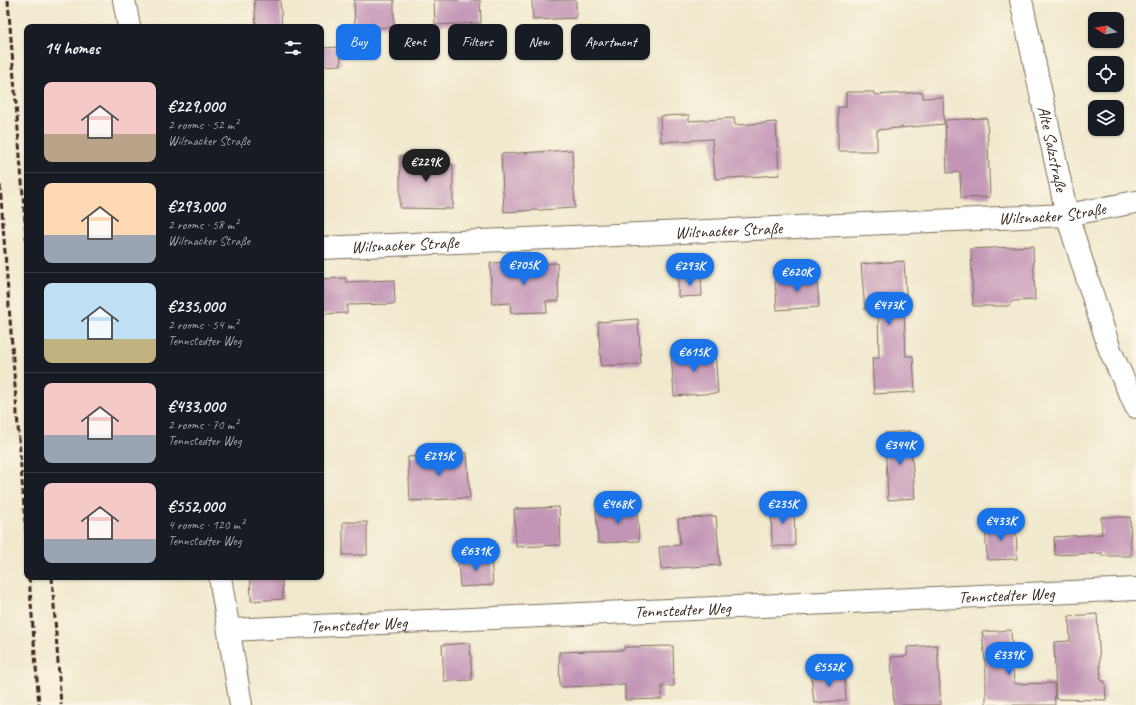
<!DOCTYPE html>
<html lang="en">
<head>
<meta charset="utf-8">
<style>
	:root { --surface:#171b24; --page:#242831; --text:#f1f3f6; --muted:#9ea1a6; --line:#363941; --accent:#1a73e8 }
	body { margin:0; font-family:Caveat,sans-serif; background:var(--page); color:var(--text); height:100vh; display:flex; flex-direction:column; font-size:15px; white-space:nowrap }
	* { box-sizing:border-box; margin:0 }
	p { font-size:13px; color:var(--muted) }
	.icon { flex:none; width:22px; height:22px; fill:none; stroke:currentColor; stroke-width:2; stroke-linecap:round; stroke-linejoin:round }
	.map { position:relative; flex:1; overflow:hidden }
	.drawer { position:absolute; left:24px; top:24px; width:300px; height:556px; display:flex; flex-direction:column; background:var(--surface); border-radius:8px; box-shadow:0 1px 3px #0004 }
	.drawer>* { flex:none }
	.guide { position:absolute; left:336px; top:24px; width:380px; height:36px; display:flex; gap:8px }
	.needle { width:26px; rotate:281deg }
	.controls { position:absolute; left:1088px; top:12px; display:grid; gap:8px }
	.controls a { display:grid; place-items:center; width:36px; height:36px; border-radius:8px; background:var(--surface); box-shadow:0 1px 3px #0004; font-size:20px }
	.price { position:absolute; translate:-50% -34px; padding:0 9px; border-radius:14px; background:var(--accent); color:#fff; font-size:13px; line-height:26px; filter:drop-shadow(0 1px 2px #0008) }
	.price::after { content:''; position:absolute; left:50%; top:24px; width:12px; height:9px; margin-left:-6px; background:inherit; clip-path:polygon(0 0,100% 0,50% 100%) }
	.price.on { background:#222; color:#fff }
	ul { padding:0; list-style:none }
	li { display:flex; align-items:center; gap:12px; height:100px; padding:0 20px }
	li+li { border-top:1px solid var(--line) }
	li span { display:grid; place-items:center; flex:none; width:112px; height:80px; border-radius:8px; color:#555 }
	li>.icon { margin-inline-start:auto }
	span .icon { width:48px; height:48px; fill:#fffc; stroke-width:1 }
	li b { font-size:17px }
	h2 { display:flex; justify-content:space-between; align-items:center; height:48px; padding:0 20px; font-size:17px }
	.chip { padding:0 14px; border-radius:8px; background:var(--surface); box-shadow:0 1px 3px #0004; font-size:14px; line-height:36px }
	.chip.on { background:var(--accent); color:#fff }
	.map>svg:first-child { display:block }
	.building { fill:#c295b6 }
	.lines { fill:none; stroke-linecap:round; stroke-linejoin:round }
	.street-casing { stroke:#7a6d5b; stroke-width:24 }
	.street { stroke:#fff; stroke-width:22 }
	.rail { stroke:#3b2a1e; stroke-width:3; stroke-dasharray:6 3; stroke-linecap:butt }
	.labels { text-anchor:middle; stroke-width:3.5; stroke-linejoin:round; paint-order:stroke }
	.street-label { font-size:17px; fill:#3b2a1e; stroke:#fcf5e5 }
</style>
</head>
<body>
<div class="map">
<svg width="1136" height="705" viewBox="0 0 1136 705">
	<rect width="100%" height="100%" fill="#fcf5e5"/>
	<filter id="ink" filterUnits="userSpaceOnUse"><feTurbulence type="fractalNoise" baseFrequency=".025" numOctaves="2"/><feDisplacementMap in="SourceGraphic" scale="8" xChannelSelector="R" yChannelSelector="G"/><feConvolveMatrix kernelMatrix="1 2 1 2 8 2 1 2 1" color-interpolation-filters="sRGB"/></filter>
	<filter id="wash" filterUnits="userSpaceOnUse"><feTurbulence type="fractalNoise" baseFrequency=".012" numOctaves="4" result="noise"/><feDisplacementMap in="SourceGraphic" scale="16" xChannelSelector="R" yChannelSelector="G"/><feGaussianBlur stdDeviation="0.9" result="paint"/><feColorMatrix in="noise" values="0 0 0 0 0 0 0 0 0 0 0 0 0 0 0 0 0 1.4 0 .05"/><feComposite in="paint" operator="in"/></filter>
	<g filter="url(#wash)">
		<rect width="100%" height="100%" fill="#f0e9cd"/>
		<g id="blocks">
			<g class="building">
				<path d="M254,0h26l2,27h-26z"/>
				<path d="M354,0h40v27l-39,1z"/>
				<path d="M434,0h46l1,23 -46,2z"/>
				<path d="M532,0h44v18l-43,2z"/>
				<path d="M340,47l1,18 -20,1v-18z"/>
				<path d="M846,92h28v3l49,-3v6l20,-1 1,27 -67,6v21h-39v-44h8z"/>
				<path d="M689,115v6l45,-3 1,7 41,-3 3,53 -64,4 -3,-40 -51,3 -1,-26z"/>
				<path d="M987,118l3,79 -29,1 -1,-26 -13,1 -2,-53z"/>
				<path d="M572,150l3,58 -71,4 -3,-58z"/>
				<path d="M400,156h37l1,8h15v45l-53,-1z"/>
				<path d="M1033,246l2,54 -22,1 -5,5h-35l-2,-57z"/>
				<path d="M904,261l3,46h-3l2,49h7l2,36 -41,2 -2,-36h7l-1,-49 -13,1 -4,-46z"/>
				<path d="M514,262l1,3 42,-2 2,38h-13l1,11 -36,1 -1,-10 -18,1 -2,-41z"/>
				<path d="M701,276l1,20 -24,1v-20z"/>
				<path d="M817,276l2,31 -42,3 -2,-31z"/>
				<path d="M346,278v4l48,-2 1,24 -48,1v8l-26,1v-35z"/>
				<path d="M638,319l3,45 -40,2 -3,-44z"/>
				<path d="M715,351l3,42 -44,3 -3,-43z"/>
				<path d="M910,431l5,67 -27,2 -3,-67z"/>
				<path d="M467,453l3,45 -60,3 -2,-44z"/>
				<path d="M771,504h23l1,42h-23z"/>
				<path d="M559,507l2,38 -45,2 -2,-38z"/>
				<path d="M637,507l2,34 -41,2 -2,-33z"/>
				<path d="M716,516l4,49 -59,4 -2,-22 21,-2 -2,-26z"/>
				<path d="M1101,517h29l1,39h-29v-3l-47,2 -1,-18 48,-3z"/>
				<rect x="343" y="522" width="24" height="33"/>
				<path d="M1016,524l1,35 -30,1 -2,-35z"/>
				<path d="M491,558l2,27 -33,2 -2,-27z"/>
				<path d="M250,577h32l1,22 -32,2z"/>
				<path d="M1097,614l4,67h4l1,19 -50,-1 -2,-57 16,-1 -1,-25z"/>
				<path d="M1011,630l3,54 40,-1 1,22h-69v-32l-4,-41z"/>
				<path d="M470,643l2,37 -28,1 -2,-36z"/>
				<path d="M937,645l4,60h-47l-3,-48 16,-1v-9z"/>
				<path d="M673,646l1,40h-12v13l-37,1v-15l-65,2 -1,-35 65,-2v-3z"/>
				<path d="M844,673l2,27 -32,3 -3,-27z"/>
			</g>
		</g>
	</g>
	<g filter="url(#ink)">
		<use href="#blocks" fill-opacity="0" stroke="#7a6d5b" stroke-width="1"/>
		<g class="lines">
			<g class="street-casing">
				<g id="street">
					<path d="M124,0l5,27"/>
					<path id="s1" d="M1021,0l46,215 43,135 26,57"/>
					<path id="s2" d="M321,248l746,-33 69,-13"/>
					<path d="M220,577l21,128"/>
					<path id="s3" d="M229,630l907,-41"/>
				</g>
			</g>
			<use href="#street" class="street"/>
			<g class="rail">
				<path d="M8,0l19,247"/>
				<path d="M0,185l27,362"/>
				<path d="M29,577l10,128"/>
				<path d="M52,577l9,128"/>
			</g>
		</g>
	</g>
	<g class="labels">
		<g class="street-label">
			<text dy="6" stroke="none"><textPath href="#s1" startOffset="152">Alte Salzstraße</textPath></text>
			<text dy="6" stroke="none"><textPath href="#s2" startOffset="732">Wilsnacker Straße</textPath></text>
			<text dy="6" stroke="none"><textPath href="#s2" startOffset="408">Wilsnacker Straße</textPath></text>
			<text dy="6" stroke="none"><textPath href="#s2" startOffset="84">Wilsnacker Straße</textPath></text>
			<text dy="6" stroke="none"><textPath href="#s3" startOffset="778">Tennstedter Weg</textPath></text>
			<text dy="6" stroke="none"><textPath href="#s3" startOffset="454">Tennstedter Weg</textPath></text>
			<text dy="6" stroke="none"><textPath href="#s3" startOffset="130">Tennstedter Weg</textPath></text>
		</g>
	</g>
</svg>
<div class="controls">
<a><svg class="needle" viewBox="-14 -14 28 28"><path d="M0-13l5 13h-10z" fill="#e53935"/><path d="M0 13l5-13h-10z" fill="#9ea1a6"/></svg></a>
<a><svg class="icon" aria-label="locate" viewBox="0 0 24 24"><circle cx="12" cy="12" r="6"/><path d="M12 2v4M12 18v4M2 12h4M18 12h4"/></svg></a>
<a><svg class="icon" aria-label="layers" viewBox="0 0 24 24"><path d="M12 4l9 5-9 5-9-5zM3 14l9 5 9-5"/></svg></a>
</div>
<b class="price on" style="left:426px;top:183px">€229K</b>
<b class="price" style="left:524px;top:286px">€705K</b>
<b class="price" style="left:690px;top:287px">€293K</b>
<b class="price" style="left:797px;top:293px">€620K</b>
<b class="price" style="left:889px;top:326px">€473K</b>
<b class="price" style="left:694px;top:373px">€615K</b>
<b class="price" style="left:900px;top:466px">€344K</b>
<b class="price" style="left:439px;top:477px">€295K</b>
<b class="price" style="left:618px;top:525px">€468K</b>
<b class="price" style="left:783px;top:525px">€235K</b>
<b class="price" style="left:1001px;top:542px">€433K</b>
<b class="price" style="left:476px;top:572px">€631K</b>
<b class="price" style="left:1009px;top:676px">€339K</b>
<b class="price" style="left:829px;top:688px">€552K</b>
<div class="guide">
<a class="chip on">Buy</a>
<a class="chip">Rent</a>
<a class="chip">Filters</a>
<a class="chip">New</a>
<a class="chip">Apartment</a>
</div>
<section class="drawer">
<h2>14 homes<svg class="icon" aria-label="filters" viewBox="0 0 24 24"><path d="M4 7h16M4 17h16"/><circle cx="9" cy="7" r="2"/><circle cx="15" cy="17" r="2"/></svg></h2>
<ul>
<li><span style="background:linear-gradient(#f6c9c9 65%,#b9a48a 0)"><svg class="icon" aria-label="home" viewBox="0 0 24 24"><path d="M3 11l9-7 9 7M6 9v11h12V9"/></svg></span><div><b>€229,000</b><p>2 rooms · 52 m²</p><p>Wilsnacker Straße</p></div></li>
<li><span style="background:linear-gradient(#ffd9b3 65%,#9aa5b1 0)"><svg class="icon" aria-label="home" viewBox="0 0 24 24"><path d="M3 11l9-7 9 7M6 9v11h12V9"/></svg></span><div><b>€293,000</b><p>2 rooms · 58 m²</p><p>Wilsnacker Straße</p></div></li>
<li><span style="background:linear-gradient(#bfe0f5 70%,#c2b280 0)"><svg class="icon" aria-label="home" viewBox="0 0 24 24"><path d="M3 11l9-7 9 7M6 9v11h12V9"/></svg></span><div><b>€235,000</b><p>2 rooms · 54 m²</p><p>Tennstedter Weg</p></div></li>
<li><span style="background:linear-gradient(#f6c9c9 65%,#9aa5b1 0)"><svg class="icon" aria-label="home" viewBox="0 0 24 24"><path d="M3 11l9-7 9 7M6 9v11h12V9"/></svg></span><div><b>€433,000</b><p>2 rooms · 70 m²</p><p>Tennstedter Weg</p></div></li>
<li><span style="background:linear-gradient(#f6c9c9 70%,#9aa5b1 0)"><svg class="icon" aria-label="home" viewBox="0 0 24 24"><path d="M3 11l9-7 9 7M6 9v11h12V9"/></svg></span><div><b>€552,000</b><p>4 rooms · 120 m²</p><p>Tennstedter Weg</p></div></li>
</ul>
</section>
</div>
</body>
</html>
